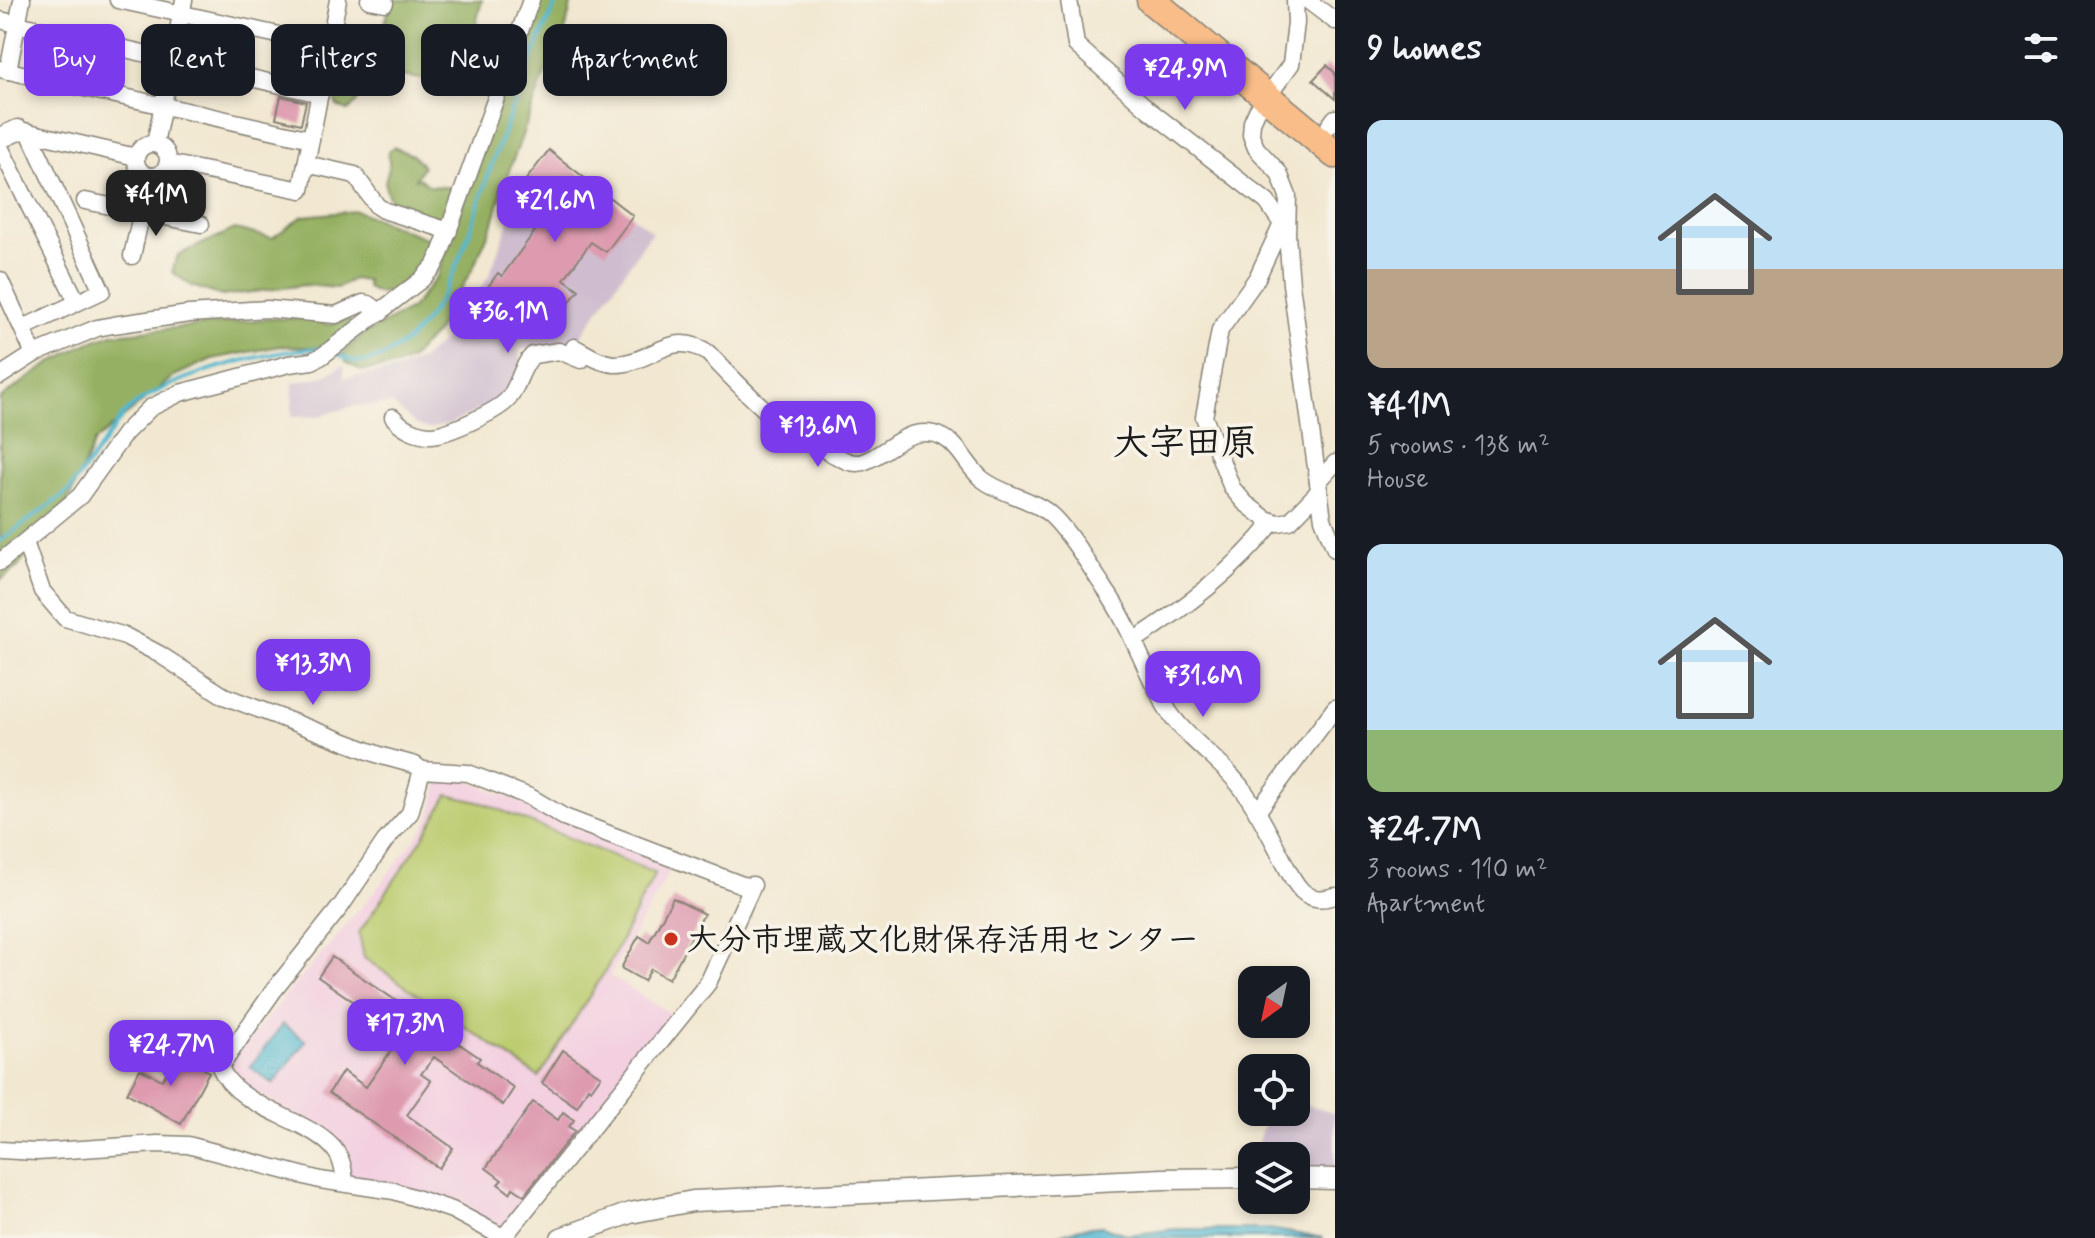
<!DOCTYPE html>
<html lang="en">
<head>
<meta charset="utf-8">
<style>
	:root { --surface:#171b24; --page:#20242c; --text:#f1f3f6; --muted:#9ea1a6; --accent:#7c3aed }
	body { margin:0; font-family:Mynerve,"Klee One",sans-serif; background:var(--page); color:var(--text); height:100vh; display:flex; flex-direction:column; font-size:30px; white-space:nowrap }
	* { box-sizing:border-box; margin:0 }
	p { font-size:26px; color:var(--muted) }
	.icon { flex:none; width:44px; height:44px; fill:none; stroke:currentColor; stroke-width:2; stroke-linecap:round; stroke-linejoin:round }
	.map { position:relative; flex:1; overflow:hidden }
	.sheet { display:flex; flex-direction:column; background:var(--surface); width:760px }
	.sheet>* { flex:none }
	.guide { position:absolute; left:24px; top:24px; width:760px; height:72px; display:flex; gap:16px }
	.needle { width:52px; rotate:213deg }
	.fabs { position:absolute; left:1238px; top:966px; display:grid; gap:16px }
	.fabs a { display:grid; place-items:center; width:72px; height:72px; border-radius:16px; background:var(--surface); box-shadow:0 4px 12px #0003; font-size:40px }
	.price { position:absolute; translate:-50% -68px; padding:0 18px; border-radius:16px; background:var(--accent); color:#fff; font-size:26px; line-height:52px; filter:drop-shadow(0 2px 4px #0008) }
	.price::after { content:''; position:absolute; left:50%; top:48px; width:24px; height:18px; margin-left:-12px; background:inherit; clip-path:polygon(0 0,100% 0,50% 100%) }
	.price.active { background:#222; color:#fff }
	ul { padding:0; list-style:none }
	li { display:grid; align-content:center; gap:16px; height:424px; padding:0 32px }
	li span { display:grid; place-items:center; height:248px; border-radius:16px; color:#555 }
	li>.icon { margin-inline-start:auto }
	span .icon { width:144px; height:144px; fill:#fffc; stroke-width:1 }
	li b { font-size:34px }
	h2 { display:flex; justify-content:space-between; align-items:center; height:96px; padding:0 32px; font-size:34px }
	.pill { padding:0 28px; border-radius:16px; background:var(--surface); box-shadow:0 4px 12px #0003; font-size:28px; line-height:72px }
	.pill.active { background:var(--accent); color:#fff }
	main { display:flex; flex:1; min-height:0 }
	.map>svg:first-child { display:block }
	.built { fill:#f3cfe0 }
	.industrial { fill:#cfbdcf }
	.green { fill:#bccc6f; stroke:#6c7446; stroke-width:2 }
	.forest { fill:#95b062; stroke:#58663f; stroke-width:2 }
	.water { fill:#52b8d0; stroke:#376a76; stroke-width:2 }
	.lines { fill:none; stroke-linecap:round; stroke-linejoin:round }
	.stream { stroke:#52b8d0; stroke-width:4 }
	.building { fill:#de9bb0 }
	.minor-casing { stroke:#878276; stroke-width:19 }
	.tertiary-casing { stroke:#878276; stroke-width:23 }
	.trunk-casing { stroke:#878276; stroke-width:31 }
	.minor { stroke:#fff; stroke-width:16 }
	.tertiary { stroke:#fff; stroke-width:20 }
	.trunk { stroke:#f8bd88; stroke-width:28 }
	.poi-dot { fill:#c8321e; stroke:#f7f3e8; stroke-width:3 }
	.labels { text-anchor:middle; stroke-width:7; stroke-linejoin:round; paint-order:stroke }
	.poi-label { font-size:32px; font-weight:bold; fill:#1c1c1c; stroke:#f7f3e8; text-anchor:start }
	.quarter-label { font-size:36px; font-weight:bold; fill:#1c1c1c; stroke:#f7f3e8 }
</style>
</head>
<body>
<main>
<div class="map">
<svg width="1335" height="1238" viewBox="0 0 1335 1238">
	<rect width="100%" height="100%" fill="#f7f3e8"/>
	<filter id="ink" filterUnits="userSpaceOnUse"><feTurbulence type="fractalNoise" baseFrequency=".0125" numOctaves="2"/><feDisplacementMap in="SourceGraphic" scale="16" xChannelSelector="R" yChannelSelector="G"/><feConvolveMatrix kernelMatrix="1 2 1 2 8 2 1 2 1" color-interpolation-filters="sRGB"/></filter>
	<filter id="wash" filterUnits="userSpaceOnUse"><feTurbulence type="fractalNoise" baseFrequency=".006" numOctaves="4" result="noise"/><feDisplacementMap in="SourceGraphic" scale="32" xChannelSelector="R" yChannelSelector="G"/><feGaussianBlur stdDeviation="1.8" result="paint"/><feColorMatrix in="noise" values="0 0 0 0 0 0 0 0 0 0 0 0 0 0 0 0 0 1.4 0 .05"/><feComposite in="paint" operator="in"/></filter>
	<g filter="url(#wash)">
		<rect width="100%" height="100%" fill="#f2e8d1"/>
		<path class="built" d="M440,777l22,1 212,86 -64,112 63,39 -159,201 -12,10 -53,-24 -99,-25 -6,-30 -31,-22 -64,-35 -20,-19 -3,-6 145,-169 52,-67 8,-14z"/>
		<g class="industrial">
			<path d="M549,150l103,82 -82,120 -46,-3 -4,3v13l-19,34 -51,25 -22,5 -13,-5 -23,-20 -38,2 -35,10 -27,1 1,-34 32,-7 19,-11v13l53,-8 27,-12 24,-22 41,-60 33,-91z"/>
			<path d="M1296,1101l39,13v53l-39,-1v-10h-42l13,-44h29z"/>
		</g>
		<path class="green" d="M448,795l35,8 172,70 -48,95 -68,109 -175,-119 -5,-25 63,-94z"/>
		<g class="forest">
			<path d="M393,0h89l-17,68 -17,17c-21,-4 -65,-19 -80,1 -8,9 -10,17 -20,25l-11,-5 -3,-8c8,-23 25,-33 38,-51 10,-14 15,-31 21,-47z"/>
			<path d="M535,0h37l-6,28 -20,43 -43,116 -10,36 -20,45 -36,63 -27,29 -15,6 -33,5 -16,-9 -3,-9 21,-19 47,-25 26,-32z"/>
			<path d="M393,147l20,8 10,11 -8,13 4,-1 11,8 24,2 -9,30 -8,4 -42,-14c-21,-35 -1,-26 -7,-56z"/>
			<path d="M356,211l75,29c4,24 -32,54 -54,53l-10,-5v-7l-14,-2 -16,9 -32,-3 -83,11 -30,-10 -20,-14 6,-17 57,-26 37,9 31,-22z"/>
			<path d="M309,318l19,7 19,-5 7,3 -26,25 -48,-2 -68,13 -38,17 -79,65 -41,91 -23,15 -13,20 -18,13v-181c36,-27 69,-51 112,-65l156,-15z"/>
		</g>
		<g class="water">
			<path d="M283,1024l23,17 -33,43 -23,-17z"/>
			<path d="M1102,1226l26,9 47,-6h94l54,9h-284l15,-1 26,-9z"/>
		</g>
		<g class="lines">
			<g class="stream">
				<path d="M338,354c13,9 25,10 40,4 71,-26 94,-141 118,-205 19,-51 38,-105 62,-153"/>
				<path d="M0,541l69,-50 55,-77c36,-36 147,-66 198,-65"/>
			</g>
		</g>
		<g id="blocks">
			<g class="building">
				<path d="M1327,65l8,8v26l-22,-19z"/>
				<path d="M281,96l25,6 -5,22 -25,-6z"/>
				<path d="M549,150l84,66 -27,36 -15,-10 -27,37 15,11 -23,30 -11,-8 -8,10 -9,-4 -10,13 -33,-25 8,-9 -8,-6 13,-18 4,3 50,-68 -30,-23z"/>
				<path d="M673,898l31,16 -35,65 -18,-10 -7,12 -23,-13 18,-32 10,6z"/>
				<path d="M332,957l148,101 -3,4 37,26 -11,17 -69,-48 -13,17 10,7 -24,34 46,33 -14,20 -110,-75 14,-22 23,16 36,-52 -84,-58z"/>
				<path d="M563,1050l38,26 -10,14 -3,-2 -11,19 -35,-24z"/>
				<path d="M179,1054l30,18 -28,52 -54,-31 13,-24 22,11z"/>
				<path d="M533,1102l25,18 5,-8 11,8 -5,7 6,4 -51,64 -11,-7 -3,5 -12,-9 4,-4 -16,-12z"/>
			</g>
		</g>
	</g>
	<g filter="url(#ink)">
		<use href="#blocks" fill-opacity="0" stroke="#878276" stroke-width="2"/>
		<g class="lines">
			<g class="minor-casing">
				<g id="minor">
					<path d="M118,0l211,46"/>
					<path d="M369,0l16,3"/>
					<path d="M1069,0l7,45 73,65 118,92 15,22"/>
					<path d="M1295,0l1,23 -5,41 -34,47 -5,11 -1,13 5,13 23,25 9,23 -1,39 4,49 32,235 12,30"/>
					<path d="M1307,0l28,21"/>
					<path d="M0,20l320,74"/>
					<path d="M0,69l311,70"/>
					<path d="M8,71l14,-71"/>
					<path d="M1329,126l6,-8"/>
					<path d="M24,131l112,26"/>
					<path d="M155,144l29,-144"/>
					<circle cx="152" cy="160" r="16"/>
					<path d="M0,147l77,155"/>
					<path d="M168,163l133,27 37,-190"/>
					<path d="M306,164l49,11 22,31 6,4 66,21"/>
					<path d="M85,201l116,23"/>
					<path d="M1286,223l-4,1 -25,54 -37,52 -16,87 28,71 13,15 21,16 12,4 12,-2 29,-30"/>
					<path d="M132,256l18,-80"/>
					<path d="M0,280l34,74"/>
					<path d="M23,328l79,-37 -73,-159"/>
					<path d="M574,347c13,7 26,16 40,17 36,1 58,-37 94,-11 40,41 68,74 121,99 10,5 22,14 34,10 26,-9 40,-34 71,-28 24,5 31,31 48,45 19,15 45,18 64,32 19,14 45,57 59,78 26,37 38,79 61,118 19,32 55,52 78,84 14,20 25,42 36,63 6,12 12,27 22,37 10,9 20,9 33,5"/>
					<path d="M0,376l34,-22 63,-26 16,-3 76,-11 78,-5 69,6 27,-12 6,1 12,9"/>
					<path d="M393,417c9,11 24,18 39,18 16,-1 67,-24 77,-37 10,-13 12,-32 24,-43l26,-4 22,9"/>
					<path d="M1318,482l17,-19"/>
					<path d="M25,542l17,49 23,27 60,18 34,18 65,42 158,60 33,9 7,5"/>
					<path d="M0,562l80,-66 45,-63 25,-25 30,-15 109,-29 23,-3 10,-5 99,-76 13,-14 6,-12 91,-254"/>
					<path d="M1135,640c51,-33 100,-70 138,-118"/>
					<path d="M1257,812l78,-104"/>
					<path d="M0,1150l37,2 120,-8 31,1 132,35 74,11 58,19 51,27"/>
					<path d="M345,1183c-1,-10 -2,-21 -8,-30 -23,-35 -99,-42 -117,-86l54,-77 67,-84 44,-65 25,-28 12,-43 46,3 62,24 34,20 181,69 8,-1 -45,98 -205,255"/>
				</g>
			</g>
			<g class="tertiary-casing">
				<g id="tertiary">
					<path d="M0,138l18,-8"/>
					<path d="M1296,1178l39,1"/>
					<path d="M561,1238l69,-25 63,-12 470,-22 89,-1"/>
				</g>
			</g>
			<g class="trunk-casing">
				<path id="trunk" d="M1151,0l184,154"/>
			</g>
			<use href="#minor" class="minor"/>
			<use href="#tertiary" class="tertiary"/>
			<use href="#trunk" class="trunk"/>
		</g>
	</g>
	<circle class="poi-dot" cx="671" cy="939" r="8"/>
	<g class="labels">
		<g class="poi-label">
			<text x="687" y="950">大分市埋蔵文化財保存活用センター</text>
		</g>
		<g class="quarter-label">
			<text x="1185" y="454">大字田原</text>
		</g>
	</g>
</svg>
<div class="fabs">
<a><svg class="needle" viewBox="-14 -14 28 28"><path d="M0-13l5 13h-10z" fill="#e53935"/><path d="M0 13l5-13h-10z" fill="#9ea1a6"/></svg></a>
<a><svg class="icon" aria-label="locate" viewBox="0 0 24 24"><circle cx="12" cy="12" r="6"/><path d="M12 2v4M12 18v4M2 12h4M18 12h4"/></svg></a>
<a><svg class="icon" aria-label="layers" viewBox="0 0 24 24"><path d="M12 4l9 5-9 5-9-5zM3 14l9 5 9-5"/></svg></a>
</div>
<b class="price" style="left:1185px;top:112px">¥24.9M</b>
<b class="price active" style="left:156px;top:238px">¥41M</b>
<b class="price" style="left:555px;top:244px">¥21.6M</b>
<b class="price" style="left:508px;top:355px">¥36.1M</b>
<b class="price" style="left:818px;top:469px">¥13.6M</b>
<b class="price" style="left:313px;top:707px">¥13.3M</b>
<b class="price" style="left:1203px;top:719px">¥31.6M</b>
<b class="price" style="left:405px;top:1067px">¥17.3M</b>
<b class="price" style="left:171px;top:1088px">¥24.7M</b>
<div class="guide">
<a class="pill active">Buy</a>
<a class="pill">Rent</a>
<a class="pill">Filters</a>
<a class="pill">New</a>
<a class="pill">Apartment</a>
</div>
</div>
<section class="sheet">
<h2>9 homes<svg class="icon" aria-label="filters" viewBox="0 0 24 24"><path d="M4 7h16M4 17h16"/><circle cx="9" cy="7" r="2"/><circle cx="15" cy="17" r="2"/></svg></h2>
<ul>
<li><span style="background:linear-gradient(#bfe0f5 60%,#b9a48a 0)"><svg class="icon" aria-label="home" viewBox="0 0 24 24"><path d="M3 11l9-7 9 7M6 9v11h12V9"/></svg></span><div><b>¥41M</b><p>5 rooms · 138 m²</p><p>House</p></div></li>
<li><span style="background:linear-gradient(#bfe0f5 75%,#8fb573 0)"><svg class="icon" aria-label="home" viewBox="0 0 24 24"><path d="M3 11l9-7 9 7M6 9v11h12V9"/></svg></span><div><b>¥24.7M</b><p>3 rooms · 110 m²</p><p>Apartment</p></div></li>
</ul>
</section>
</main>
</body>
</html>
